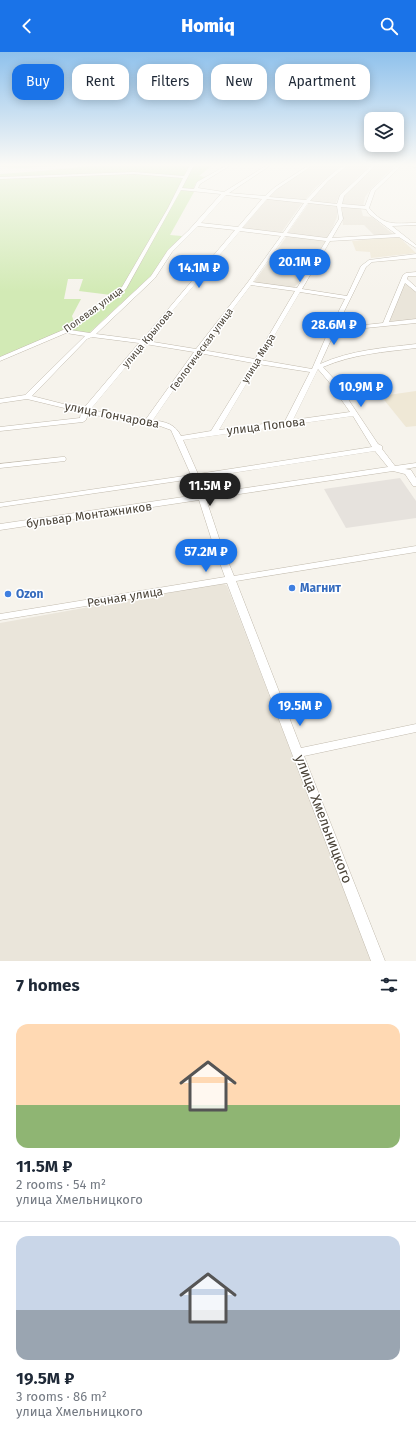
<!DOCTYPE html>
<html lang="en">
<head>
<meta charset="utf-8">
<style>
	:root { --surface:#fff; --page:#f2f2f3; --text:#1f2937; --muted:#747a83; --line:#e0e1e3; --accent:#1a73e8 }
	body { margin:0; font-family:"Fira Sans",sans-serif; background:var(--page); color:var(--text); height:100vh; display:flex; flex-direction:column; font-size:15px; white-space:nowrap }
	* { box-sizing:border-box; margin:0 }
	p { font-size:13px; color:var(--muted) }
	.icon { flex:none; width:22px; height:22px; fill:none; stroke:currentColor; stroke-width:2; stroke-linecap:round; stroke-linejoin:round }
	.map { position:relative; height:909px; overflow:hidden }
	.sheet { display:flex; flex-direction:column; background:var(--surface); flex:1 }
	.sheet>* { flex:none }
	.hud { position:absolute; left:12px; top:12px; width:392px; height:36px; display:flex; gap:8px }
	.controls { position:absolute; left:364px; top:60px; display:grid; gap:8px }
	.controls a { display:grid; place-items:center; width:40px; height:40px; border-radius:8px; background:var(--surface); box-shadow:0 2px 10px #0003; font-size:20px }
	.price { position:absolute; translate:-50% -34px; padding:0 9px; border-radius:14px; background:var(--accent); color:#fff; font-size:13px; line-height:26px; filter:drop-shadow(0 1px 2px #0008) }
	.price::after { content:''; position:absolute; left:50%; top:24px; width:12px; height:9px; margin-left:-6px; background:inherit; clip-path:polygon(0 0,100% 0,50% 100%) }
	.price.on { background:#222; color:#fff }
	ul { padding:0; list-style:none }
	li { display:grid; align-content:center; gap:8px; height:212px; padding:0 16px }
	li+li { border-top:1px solid var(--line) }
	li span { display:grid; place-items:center; height:124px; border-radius:12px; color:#555 }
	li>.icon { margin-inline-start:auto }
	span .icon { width:72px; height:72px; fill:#fffc; stroke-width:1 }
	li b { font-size:17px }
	h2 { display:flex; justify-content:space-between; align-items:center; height:48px; padding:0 16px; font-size:17px }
	.chip { padding:0 14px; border-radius:12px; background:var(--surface); box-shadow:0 2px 10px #0003; font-size:14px; line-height:36px }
	.chip.on { background:var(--accent); color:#fff }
	header { display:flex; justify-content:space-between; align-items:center; height:52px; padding:0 16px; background:var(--accent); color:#fff; font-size:18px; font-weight:800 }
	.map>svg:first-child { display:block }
	.residential { fill:#eae5da }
	.industrial { fill:#e6e2dd }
	.education { fill:#efe8d6 }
	.green { fill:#d2eab5; fill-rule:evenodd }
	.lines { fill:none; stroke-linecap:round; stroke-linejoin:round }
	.minor-casing { stroke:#c2bbae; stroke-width:1 }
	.minor { fill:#fff; fill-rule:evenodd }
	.shop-dot { fill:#3f7fe0; stroke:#fff; stroke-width:1.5 }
	.labels { text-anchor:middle; stroke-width:3; stroke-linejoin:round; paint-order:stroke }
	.far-street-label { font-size:10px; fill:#4b4439; stroke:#fff }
	.street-label { font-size:12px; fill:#4b4439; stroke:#fff }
	.shop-label { font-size:12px; font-weight:bold; fill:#366cbe; stroke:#fff; text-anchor:start }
	.near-street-label { font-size:14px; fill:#4b4439; stroke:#fff }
</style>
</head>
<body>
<header><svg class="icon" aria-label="back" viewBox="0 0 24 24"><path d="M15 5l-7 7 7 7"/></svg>Homiq<svg class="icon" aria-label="search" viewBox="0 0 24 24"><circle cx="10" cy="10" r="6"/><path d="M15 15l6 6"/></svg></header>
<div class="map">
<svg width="416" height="909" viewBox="0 0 416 909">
	<rect width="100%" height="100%" fill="#f6f3ec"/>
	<g class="residential">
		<path d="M313,113h29l-27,23 -11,13 -36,-3 9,-9z"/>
		<path d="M348,113h22l-30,30 -5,9 -25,-2 19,-22z"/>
		<path d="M376,113h19l-24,24 -6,8 -2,10 -22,-2v-5l6,-8z"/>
		<path d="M266,147l37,3 -22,31 -39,-5z"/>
		<path d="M309,151l28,3v11l-9,22 -41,-5z"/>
		<path d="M341,155l20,1 2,8 9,1 21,17 -18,2 -11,-11h-21z"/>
		<path d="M287,184l39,5 -26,41 -7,6 -39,-6z"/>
		<path d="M405,231h3l8,8v29l-25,3 -2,-1z"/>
		<path d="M223,531l4,3 145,375h-372v-338z"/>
	</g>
	<path class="industrial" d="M400,426l16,23v17l-70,10 -22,-39z"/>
	<g class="education">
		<path d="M396,185l4,1 16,15 -45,5 -1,-6 -14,-1 -4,-10z"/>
		<path d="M416,339v35l-10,1 -25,-31z"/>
	</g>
	<g class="green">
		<path d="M0,113h74l-53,3 -21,-1z"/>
		<path d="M100,113h113l-14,11 7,1 -10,6 -3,6 1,3 -24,43 12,1 -28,37 -66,61 -24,-4 -64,27v-183l41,-3zM68,227h15l-4,12 40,5 -39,27 -6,-1 -2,-6 9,-17h-17z"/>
	</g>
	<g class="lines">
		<g class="minor-casing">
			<g id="minor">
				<path d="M190,113h4l-12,23 12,1 3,-7 30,-17h4l-31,19 -2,4 26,4 43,-27h4l-42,28 36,3 10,-9 34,-22h4l-36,24 -8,8 37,3c8,-8 31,-35 42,-35l-20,16 -18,20 27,3 3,-9 32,-30h4l-32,31 -2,8 23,2 6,-16 27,-25h4l-27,26 -6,17c16,19 25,15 47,15v2l-24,1 24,19v3l-17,-11 -69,4 -28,48 45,7 14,-30 8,-6 47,-6v4l-44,4 -6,5 -30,61 47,-5 20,-48 3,-2 10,-1v4h-8l-1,3 9,8v5l-11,-9 -16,39 27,-3v4l-81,8 -15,33c31,-14 63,-16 96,-20v4c-32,4 -63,6 -93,19l11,12 10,14 34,51 4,2v3l13,17 21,-3v4l-11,2 6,1 5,8v8h-3l-8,-12 -12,-3 -187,28 16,48 12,29 182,-30v6l-180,29 65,167 115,-24v8l-112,24 81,205h-14l-144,-378 -227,37v-6l225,-37 -11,-30 -15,-47 -199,30v-6l197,-29 -5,-16 -192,28v-4l191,-28 -20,-45 -11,-4 -72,-12 -2,6 -3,2 -83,9v-4l80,-9 1,-6 -54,-13 -27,4v-4l25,-4 60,-59 -19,-3 -66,28v-4l63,-27 59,-43 46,-79 15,-30 -49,-4 -134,5v-2l134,-5 50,4zM181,138l40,4 -32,36 -21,20 -17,26 -61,57 -20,-3 56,-41zM226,143l36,4 -24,28 -37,-4zM267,147l37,4 -21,30 -41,-5zM308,151l29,3 2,13 -12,19 -40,-5zM341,155l25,2 3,5 27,20 -64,4 11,-19zM198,174l37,4 -93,110 -46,-6 59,-56 17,-26zM240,179l41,5 -33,46 -52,67 -49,-8zM285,184l41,5 -29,47 -44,-6zM251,233l44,6 -40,68 -53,-9zM300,240l45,7 -16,31 -17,39 -52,-9zM92,285l47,6 -56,66 -51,-13 55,-57zM145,292l49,8 -48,67 -56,-9zM199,301l54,10 -42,68 -30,5c-6,-12 -15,-14 -28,-16zM258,312l52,8 -25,49 -66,9zM318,317l11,13 21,30 -57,8zM353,364l19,31 -174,27 -15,-34zM375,399l13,16 -183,27 -5,-16z"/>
				<path d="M405,113h11v2z"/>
				<path d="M62,405h3l1,2 -1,2 -65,7v-4z"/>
			</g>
		</g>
		<use href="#minor" class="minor"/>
	</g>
	<linearGradient id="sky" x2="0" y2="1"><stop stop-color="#8fc1ec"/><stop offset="0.47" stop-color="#fbfaf6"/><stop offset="1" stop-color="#fbfaf6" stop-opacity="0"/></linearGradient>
	<rect width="416" height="240" fill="url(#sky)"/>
	<g class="shop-dot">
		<circle cx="292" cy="536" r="4"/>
		<circle cx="8" cy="542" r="4"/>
	</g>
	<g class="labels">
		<g class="far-street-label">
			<text transform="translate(93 257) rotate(-36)" y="4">Полевая улица</text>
			<text transform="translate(147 286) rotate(-50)" y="4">улица Крылова</text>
			<text transform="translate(201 297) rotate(-54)" y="4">Геологическая улица</text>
			<text transform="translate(258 306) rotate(-59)" y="4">улица Мира</text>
		</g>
		<g class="street-label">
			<text transform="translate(112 363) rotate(11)" y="4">улица Гончарова</text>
			<text transform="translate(266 374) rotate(-7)" y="4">улица Попова</text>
			<text transform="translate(89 463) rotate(-8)" y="4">бульвар Монтажников</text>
			<text transform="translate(125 545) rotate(-9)" y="4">Речная улица</text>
		</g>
		<g class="shop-label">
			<text x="300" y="540">Магнит</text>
			<text x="16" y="546">Ozon</text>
		</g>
		<g class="near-street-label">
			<text transform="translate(324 767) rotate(69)" y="5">улица Хмельницкого</text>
		</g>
	</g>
</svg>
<div class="controls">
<a><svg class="icon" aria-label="layers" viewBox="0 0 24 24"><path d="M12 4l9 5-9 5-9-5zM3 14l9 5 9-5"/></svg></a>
</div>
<b class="price" style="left:300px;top:231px">20.1M ₽</b>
<b class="price" style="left:199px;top:237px">14.1M ₽</b>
<b class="price" style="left:334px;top:294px">28.6M ₽</b>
<b class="price" style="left:361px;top:356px">10.9M ₽</b>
<b class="price on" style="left:210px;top:455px">11.5M ₽</b>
<b class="price" style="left:206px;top:521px">57.2M ₽</b>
<b class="price" style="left:300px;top:675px">19.5M ₽</b>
<div class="hud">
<a class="chip on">Buy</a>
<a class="chip">Rent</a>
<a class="chip">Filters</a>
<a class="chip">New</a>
<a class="chip">Apartment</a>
</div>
</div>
<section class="sheet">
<h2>7 homes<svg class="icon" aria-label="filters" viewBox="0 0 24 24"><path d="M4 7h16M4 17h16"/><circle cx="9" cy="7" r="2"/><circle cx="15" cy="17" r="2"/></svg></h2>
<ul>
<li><span style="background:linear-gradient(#ffd9b3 65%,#8fb573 0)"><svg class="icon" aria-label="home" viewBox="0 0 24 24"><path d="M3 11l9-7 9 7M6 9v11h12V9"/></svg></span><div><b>11.5M ₽</b><p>2 rooms · 54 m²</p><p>улица Хмельницкого</p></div></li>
<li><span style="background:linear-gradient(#c9d6e8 60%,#9aa5b1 0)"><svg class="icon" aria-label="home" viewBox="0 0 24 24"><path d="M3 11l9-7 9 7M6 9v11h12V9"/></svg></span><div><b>19.5M ₽</b><p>3 rooms · 86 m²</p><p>улица Хмельницкого</p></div></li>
</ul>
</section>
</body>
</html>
